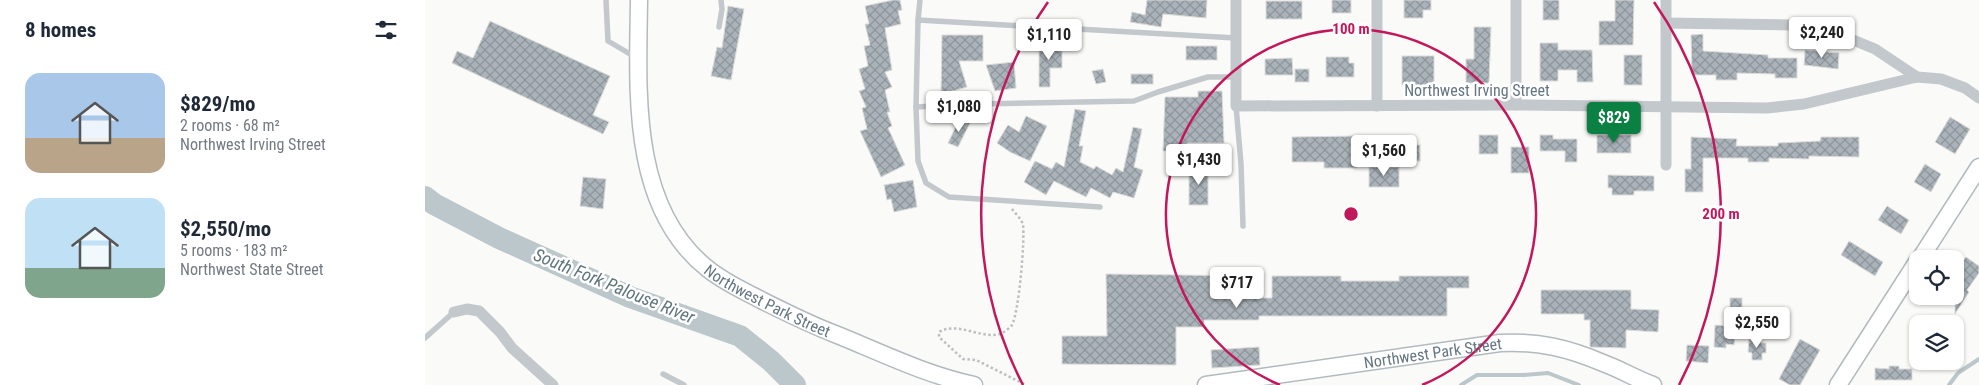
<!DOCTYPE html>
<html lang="en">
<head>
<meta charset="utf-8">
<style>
	:root { --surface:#fff; --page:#f2f2f3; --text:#1f2937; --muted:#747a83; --accent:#0b8043 }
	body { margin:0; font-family:"Roboto Condensed",sans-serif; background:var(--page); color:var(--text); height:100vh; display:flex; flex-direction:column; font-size:19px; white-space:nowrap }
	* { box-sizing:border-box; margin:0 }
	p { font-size:16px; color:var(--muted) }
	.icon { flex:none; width:28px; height:28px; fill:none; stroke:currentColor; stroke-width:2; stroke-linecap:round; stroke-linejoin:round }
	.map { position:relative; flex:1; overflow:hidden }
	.side { display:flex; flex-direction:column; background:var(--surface); width:425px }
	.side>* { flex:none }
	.controls { position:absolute; left:1484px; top:250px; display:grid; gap:10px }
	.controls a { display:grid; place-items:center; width:55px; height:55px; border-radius:10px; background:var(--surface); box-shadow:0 1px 4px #0004; font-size:25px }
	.price { position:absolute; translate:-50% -42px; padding:0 11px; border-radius:5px; background:#fff; color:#222; font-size:16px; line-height:32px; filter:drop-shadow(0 1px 2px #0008) }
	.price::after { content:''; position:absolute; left:50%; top:30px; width:15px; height:11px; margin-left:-8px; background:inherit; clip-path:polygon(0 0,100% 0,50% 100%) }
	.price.on { background:var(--accent); color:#fff }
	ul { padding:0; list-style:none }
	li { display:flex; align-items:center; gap:15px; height:125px; padding:0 25px }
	li span { display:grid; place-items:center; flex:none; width:140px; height:100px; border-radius:15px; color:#555 }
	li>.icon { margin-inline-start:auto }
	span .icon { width:60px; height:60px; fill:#fffc; stroke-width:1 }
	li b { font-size:21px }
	h2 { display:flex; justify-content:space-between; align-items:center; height:60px; padding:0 25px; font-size:21px }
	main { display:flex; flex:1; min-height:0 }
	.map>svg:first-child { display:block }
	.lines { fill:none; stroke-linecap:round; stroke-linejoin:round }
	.stream { stroke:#bbc7cb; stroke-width:4 }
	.river { stroke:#bbc7cb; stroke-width:22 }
	.building { fill:url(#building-cross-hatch); stroke:#dcdcda }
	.secondary-casing { stroke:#b3babf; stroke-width:19 }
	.path { stroke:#bbbfc2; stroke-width:2.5; stroke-dasharray:2.5 2.5; stroke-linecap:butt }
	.lane { stroke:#c3c8cc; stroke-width:5.5 }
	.street { stroke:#c3c8cc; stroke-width:11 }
	.secondary { stroke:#fff; stroke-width:16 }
	.ring { fill:none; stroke:#c2185b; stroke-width:2.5 }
	.labels { text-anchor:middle; stroke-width:5; stroke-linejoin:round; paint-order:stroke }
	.street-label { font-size:16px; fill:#657683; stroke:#fff }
	.water-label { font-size:18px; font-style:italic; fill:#60757c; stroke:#fff }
	.centre { fill:#c2185b; stroke:#fff; stroke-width:2.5 }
	.ring-label { font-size:15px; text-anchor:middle; font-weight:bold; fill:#c2185b; stroke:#fff; stroke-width:5; stroke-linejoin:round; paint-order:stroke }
</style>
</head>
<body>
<main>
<section class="side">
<h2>8 homes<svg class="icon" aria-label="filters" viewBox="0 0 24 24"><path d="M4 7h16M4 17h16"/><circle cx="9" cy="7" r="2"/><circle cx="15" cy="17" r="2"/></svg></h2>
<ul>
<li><span style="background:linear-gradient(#a9c7e8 65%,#b9a48a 0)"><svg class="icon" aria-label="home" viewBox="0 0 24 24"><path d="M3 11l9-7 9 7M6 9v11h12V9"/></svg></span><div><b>$829/mo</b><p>2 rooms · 68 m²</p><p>Northwest Irving Street</p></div></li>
<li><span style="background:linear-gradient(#bfe0f5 70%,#7fa58c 0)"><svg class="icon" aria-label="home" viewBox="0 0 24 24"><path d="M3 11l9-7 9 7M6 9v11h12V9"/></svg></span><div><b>$2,550/mo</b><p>5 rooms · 183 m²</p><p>Northwest State Street</p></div></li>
</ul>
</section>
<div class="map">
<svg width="1554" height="385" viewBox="0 0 1554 385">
	<defs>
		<pattern id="building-cross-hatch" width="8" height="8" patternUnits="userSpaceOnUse" patternTransform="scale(1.25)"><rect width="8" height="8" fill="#aab3b9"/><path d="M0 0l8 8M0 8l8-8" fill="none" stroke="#8e969c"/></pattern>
	</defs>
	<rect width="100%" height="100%" fill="#fafaf8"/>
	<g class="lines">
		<g class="stream">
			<path d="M1036,385l16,-10h46l25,-2 31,12"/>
			<path d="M1524,385l9,-12 21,-14"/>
		</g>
		<path class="river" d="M0,197l9,7 65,34 131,59 110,39 31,25 24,24"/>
	</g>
	<g class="building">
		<path d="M468,0h7l2,10 -4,1 3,13 -16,4 7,42 -7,2 7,15 -7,3 5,22h-3l5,14 -4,2 17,37 -24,12 -21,-46 7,-2 -5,-21 4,-1 -7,-16 6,-2 -6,-20 9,-3 -4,-20 6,-1 -5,-21h4l-4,-18z"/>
		<path d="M722,0h60l-1,18 -43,-4 -2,13 -31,-5 2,-10 13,3z"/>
		<rect x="907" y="0" width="19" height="13"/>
		<path d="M979,0h27v10h-8v8h-19z"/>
		<rect x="1118" y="0" width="16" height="20"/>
		<path d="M1190,0h19l-1,45h-34v-24h16z"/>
		<rect x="841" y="1" width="36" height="18"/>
		<path d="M303,6l16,3 -13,71 -20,-4 6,-29 5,1z"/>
		<path d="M65,21l120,55 -17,39 16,7 -6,12 -151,-71 5,-12 16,7z"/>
		<path d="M1049,27h17l-2,56h-23v-24h8z"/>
		<path d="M1278,34v17l65,4v3h29v20h-22v-4l-38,-1v7h-21v-5h-24l-1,-40z"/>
		<path d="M517,35h41v26h-24l8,26 -26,7z"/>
		<path d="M614,42l23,1v25h-12v19h-11z"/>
		<path d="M1115,43h18v7h34l1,32h-16v-12h-19v11h-18z"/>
		<rect x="761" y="46" width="31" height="14"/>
		<path d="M1380,50l34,3 -1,16 -34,-4z"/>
		<rect x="1199" y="55" width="18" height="30"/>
		<rect x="977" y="56" width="32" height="29"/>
		<path d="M901,57h23v6h5v14h-28z"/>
		<path d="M867,58l1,17h-28v-16z"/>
		<path d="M589,62l2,26 -21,3 -9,-26z"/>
		<path d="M678,69l3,13 -10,2 -4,-13z"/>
		<rect x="870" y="69" width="14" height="13"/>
		<rect x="706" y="74" width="22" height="10"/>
		<path d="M773,91h24l2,52h-37v8h-24l2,-54h33z"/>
		<path d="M650,109l11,2 -7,35h4l-3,16 14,7 2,-3 16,9 4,-7 7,4 10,-45 9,2 -8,38 9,3 -9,28 -21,-6 -3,6 -19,-10 -5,9 -32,-16 -8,14 -22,-13 11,-21 17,8 4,-7 8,5z"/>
		<path d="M601,116l21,10 -17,35 -20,-9 -13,-9 11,-18 11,7z"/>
		<path d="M1525,117l20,12 -15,25 -20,-12z"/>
		<path d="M535,118l10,5 -12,24 -10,-4z"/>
		<rect x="1054" y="135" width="19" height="19"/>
		<path d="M1115,135h13v4h24v23h-12v-11h-25z"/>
		<rect x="1172" y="135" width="34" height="18"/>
		<path d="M932,136v32h-33v-6h-32v-25z"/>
		<path d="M1266,137l46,2 -1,7h42v-3l42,-2 1,-4h38v20l-50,-1v3l-40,-1v4h-21v-4h-45v34h-18v-23h6z"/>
		<rect x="979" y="145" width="16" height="16"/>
		<rect x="1086" y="147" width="18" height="26"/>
		<path d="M1500,164l16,10 -10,18 -17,-10z"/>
		<rect x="944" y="167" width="30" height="20"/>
		<rect x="764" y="168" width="19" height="37"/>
		<path d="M1183,175l46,1v15h-20v4h-22v-7h-4z"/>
		<path d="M158,177l23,2 -3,30 -23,-3z"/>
		<path d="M488,180l4,27 -23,5 -3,-13 -4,1 -3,-15z"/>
		<path d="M1462,206l22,14 -8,14 -23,-14z"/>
		<path d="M1424,241l34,21 -8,14 -34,-21z"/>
		<path d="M1541,257l13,9v7l-12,17 2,2 -14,22v-42z"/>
		<path d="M681,274l148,2 -1,22h19v-22h69v5h58v-5h70v12h-22v28h-188v4h-55v7h-28v38l-114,-1v-28h45z"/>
		<path d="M1116,290h90v19l28,1 -1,22 -32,-2v18l-36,-1v-27h-6v-6h-43z"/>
		<rect x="1305" y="298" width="12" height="14"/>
		<path d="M1290,325l15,1 -1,8h6l-1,11 -8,-1v4l-12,-1z"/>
		<path d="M1324,339l12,1v3h5v10h-4v7h-10v-7l-4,-1z"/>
		<path d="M1375,339l20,11 -20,35h-10l-11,-6z"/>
		<path d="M1262,345l22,1 -1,17 -22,-2z"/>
		<path d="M834,347l1,18 -48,3 -1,-18z"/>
		<path d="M1464,366h10v3h13v11h-37v-12l14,1z"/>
	</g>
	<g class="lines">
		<g class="secondary-casing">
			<g id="secondary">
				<path id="s1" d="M214,0c-1,89 -10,207 69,269 16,13 36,22 55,32 24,12 48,24 72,33 45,18 91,41 139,51"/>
				<path d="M1495,259l59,-92"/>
				<path id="s2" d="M781,385l294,-42c38,-2 68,5 103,20 17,6 33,16 50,22"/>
				<path d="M1413,385l79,-123"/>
			</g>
		</g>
		<path class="path" d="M587,209c4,5 10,11 11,16 2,15 -4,87 -11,100 -2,3 -9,8 -12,9 -21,5 -42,-13 -61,-2v5l24,22 13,1 50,25"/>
		<g class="lane">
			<path d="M181,0l2,41 27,16"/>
			<path d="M493,20l2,-20"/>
			<path d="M294,27l3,-18 -1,-9"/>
			<path d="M811,106l5,58 2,62"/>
			<path d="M491,107l56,-3 162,-3 24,-9 50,-15h28"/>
			<path d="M675,207l-151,-10 -23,-14 -8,-22 -2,-54 2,-87 318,18"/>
			<path d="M0,338l29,-26"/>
			<path d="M238,374l21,11"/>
		</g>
		<g class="street">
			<path d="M811,0v106l280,-1 251,3 37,-4 113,-27 24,2 24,9 14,10"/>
			<path d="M1241,0v165"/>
			<path d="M1241,23l128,2 42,8 39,16 42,28"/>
			<path d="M1091,105v-105"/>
			<path d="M952,106v-106"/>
			<path d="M29,312l13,-3 12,2 21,21 12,16 41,37"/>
		</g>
		<use href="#secondary" class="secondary"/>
	</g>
	<g class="ring">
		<path d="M855 385A185 185 0 1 1 997 385"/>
		<path d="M598 385A370 370 0 0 1 623 2M1229 2A370 370 0 0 1 1254 385"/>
	</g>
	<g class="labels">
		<g class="street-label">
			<text x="1052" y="96">Northwest Irving Street</text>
			<text dy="6" stroke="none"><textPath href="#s1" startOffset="356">Northwest Park Street</textPath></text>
			<text dy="6" stroke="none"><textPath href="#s2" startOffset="229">Northwest Park Street</textPath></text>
		</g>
		<g class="water-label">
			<text transform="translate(189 286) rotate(22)" y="6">South Fork Palouse River</text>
		</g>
	</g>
	<circle cx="926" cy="214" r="8" class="centre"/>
	<g class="ring-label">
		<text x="926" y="34">100 m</text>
		<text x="1296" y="219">200 m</text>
	</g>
</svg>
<div class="controls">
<a><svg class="icon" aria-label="locate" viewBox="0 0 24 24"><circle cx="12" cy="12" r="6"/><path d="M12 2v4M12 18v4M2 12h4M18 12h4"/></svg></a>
<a><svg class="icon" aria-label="layers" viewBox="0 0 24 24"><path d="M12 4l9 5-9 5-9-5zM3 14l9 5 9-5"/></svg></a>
</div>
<b class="price" style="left:1397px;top:59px">$2,240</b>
<b class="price" style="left:624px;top:61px">$1,110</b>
<b class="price" style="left:534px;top:133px">$1,080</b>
<b class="price on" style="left:1189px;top:144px">$829</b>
<b class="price" style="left:959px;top:177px">$1,560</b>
<b class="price" style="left:774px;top:186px">$1,430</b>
<b class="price" style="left:812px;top:309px">$717</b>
<b class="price" style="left:1332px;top:349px">$2,550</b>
</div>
</main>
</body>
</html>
